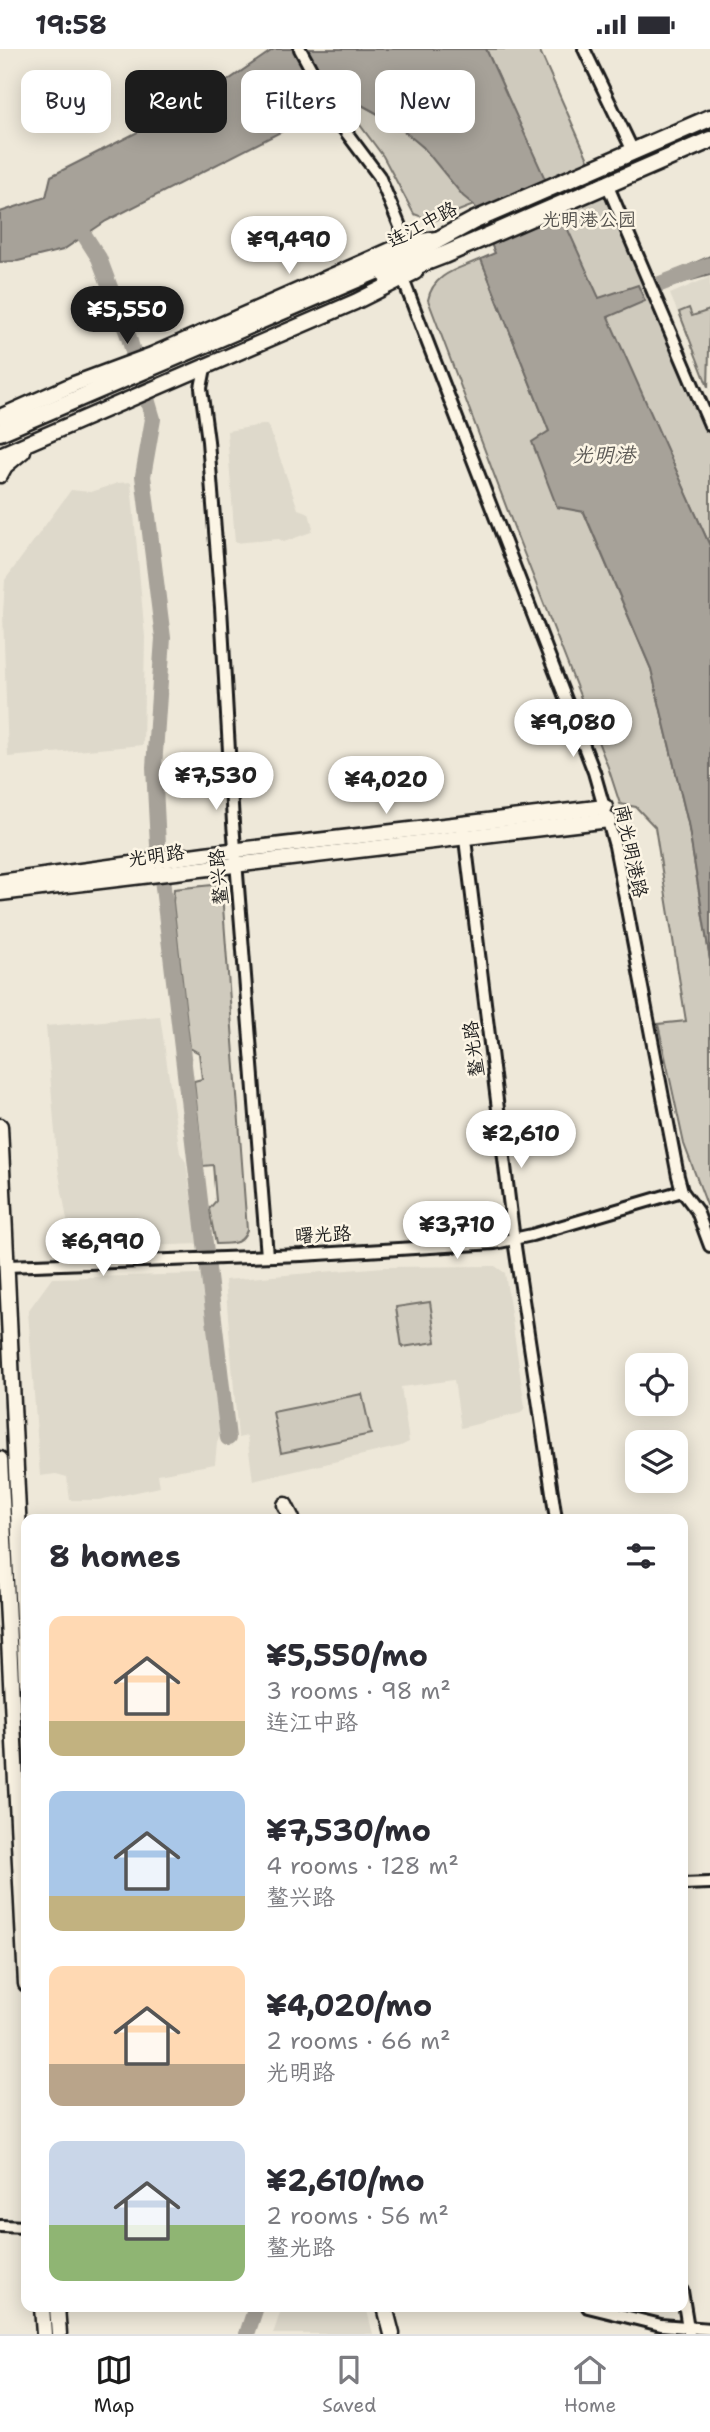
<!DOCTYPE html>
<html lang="en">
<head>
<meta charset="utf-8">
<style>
	:root { --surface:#fff; --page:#f7f7f7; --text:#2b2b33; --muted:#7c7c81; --line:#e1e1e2; --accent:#1c1c1c }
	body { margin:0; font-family:"Shantell Sans","LXGW WenKai TC",sans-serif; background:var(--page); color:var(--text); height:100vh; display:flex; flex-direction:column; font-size:26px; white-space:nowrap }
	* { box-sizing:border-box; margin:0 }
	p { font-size:23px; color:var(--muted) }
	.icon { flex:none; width:38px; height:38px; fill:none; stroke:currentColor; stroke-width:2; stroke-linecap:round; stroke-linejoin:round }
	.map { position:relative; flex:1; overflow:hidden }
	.drawer { position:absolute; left:21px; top:1465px; width:667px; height:798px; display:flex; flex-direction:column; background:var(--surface); border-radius:14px; box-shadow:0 4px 18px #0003 }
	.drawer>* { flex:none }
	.banner { position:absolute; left:21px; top:21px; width:668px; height:63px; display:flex; gap:14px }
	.controls { position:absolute; left:625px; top:1304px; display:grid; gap:14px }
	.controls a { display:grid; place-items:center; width:63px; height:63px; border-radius:14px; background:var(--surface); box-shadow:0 4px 18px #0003; font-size:35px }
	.price { position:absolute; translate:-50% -60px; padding:0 16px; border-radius:24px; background:#fff; color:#222; font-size:23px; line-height:46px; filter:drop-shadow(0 2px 4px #0008) }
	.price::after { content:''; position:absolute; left:50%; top:42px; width:21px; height:16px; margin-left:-10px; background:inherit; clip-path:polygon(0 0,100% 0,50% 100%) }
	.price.selected { background:var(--accent); color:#fff }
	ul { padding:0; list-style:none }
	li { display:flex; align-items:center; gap:21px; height:175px; padding:0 28px }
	li span { display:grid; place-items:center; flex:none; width:196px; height:140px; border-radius:14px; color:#555 }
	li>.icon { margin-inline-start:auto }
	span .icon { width:84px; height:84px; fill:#fffc; stroke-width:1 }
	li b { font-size:30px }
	h2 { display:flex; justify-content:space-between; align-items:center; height:84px; padding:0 28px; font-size:30px }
	.chip { padding:0 24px; border-radius:14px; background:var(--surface); box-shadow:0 4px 18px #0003; font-size:24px; line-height:63px }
	.chip.selected { background:var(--accent); color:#fff }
	.status { display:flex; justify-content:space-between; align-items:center; height:49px; padding:0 35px; background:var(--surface); direction:ltr }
	.status svg { height:19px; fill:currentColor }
	.tab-bar { display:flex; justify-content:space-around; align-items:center; height:98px; border-top:2px solid var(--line); background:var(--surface); font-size:19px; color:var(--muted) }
	.tab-bar a { display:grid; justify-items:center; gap:4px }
	.tab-bar .selected { color:var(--accent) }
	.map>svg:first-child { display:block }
	.built { fill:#ded9cb }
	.green { fill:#cfcabd; stroke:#76736c; stroke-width:2 }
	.water { fill:#a7a299; stroke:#6f6c67; stroke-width:2 }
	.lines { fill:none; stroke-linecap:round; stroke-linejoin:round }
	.river { stroke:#a7a299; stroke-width:16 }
	.minor-casing { stroke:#1c1c1c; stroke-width:16 }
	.major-casing { stroke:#1c1c1c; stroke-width:19 }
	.highway-casing { stroke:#1c1c1c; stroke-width:21 }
	.minor { stroke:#fcf5e5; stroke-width:10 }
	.major { stroke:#fcf5e5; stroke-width:14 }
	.highway { stroke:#fcf5e5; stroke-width:16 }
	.labels { text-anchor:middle; stroke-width:5; stroke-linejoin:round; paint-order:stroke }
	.park-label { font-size:19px; fill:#52504c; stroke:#fcf5e5 }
	.street-label { font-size:19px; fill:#1c1c1c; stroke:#fcf5e5 }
	.water-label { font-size:21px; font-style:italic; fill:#5b5854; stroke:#fcf5e5 }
</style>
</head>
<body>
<div class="status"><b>19:58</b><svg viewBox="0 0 49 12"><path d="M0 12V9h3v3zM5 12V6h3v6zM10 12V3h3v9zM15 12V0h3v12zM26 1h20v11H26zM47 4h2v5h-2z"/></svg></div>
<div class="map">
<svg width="710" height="2285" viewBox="0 0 710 2285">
	<rect width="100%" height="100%" fill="#eee8d9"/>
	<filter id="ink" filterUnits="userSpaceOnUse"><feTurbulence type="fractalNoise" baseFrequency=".0143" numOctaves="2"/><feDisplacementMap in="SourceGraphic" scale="14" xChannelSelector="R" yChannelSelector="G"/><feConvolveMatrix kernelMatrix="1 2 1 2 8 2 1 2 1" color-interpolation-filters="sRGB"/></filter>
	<g filter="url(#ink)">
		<g class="built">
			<path d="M710,228v114l-40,-97z"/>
			<path d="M268,375l30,85 11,4 4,15 -2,4 -27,10 -5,-3 -44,4 -8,-112z"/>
			<path d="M131,433l14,155 -2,108 -135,12 -5,-143 2,-34 66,-90 19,2 28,-9z"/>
			<path d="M160,967l20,137 6,9 12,82 -126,5 -14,-81 -12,-142z"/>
			<path d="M495,1217l10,7 20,134 -4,6 -60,15 -7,-48 -53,7 8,55 -8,4 -148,35 -6,-45 -9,2 -13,-158 159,-13z"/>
			<path d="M201,1225l19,162 -3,7 -2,21 -57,10 2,13 -61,13h-29l-3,-23 -11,-3 -16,2 -12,-165 24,-33z"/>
			<path d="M282,2258h84l7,27h-100z"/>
		</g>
		<g class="green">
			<path d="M486,0h53l171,385v112z"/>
			<path d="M360,55c23,12 45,25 63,43 19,19 31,42 51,58l-41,16 -19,-7 -31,-58 -34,-46z"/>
			<path d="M481,210l68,172 102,238 37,154 22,137v253l-26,-69 -26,-120 28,-3 -31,-194 -19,-20 -16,-3 -12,-37 -90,-229 -90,-238c5,-27 31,-31 53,-41z"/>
			<path d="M689,259l3,8 18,-6 -2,77 -29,-75z"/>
			<path d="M212,836l7,3 3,5 25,337c-6,16 -16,13 -31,14l-7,-35 7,-8 -3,-36 -10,1 -9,-85 8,-2 -3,-26 -9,-5 -17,-146 1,-13z"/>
			<path d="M430,1253l6,40 -34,5 -6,-40z"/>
			<path d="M362,1345l9,40 -90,19 -8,-41z"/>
		</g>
		<g class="water">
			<path d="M274,0h212l113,249 39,-13 7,16 -37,16 102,229v414l-22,-137 -37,-154 -67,-157 -27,-5 -25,-65 17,-11 -68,-172 14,-6 -21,-48 -11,-9 -40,-49 -30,-25 -33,-18 -45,23 -17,-4 -192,98 -43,29 -45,11 -18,1v-50l46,-15 5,-21 144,-73z"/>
			<path d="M710,207v19l-37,10 -7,-3 2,-7z"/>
		</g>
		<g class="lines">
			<g class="river">
				<path d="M74,170l25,39 30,80 24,81 -10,57 20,162 -9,129 4,78 70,593"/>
				<path d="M660,235l50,-19"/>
				<path d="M247,2285l9,-27"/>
			</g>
			<g class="minor-casing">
				<g id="minor">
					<path d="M300,0l43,79 36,48 28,67"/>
					<path d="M584,0l49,102"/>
					<path d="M607,135l103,241"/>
					<path d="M403,230l191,493 21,74 63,330 4,15 15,20 13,35"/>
					<path d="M205,319l-4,20 7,53 13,166 12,216 34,433"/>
					<path d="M464,782l50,409 42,279"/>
					<path d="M7,1217l295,-11 193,-12 37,-8 150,-44"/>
					<path d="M682,1835l28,-1"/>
					<path d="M0,2177l26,1"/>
					<path d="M682,2242l7,43"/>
					<path d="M588,2258l73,18 49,4"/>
				</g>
			</g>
			<g class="major-casing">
				<g id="major">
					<path d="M0,368l74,-33 78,-29 255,-112 30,-4"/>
					<path d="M0,406l355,-153 60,-30"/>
					<path d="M0,426l5,-9 18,-15"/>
					<path d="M0,833l205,-28 400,-47"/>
					<path d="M0,844l609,-73"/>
					<path d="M0,1077l26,557"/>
					<path d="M0,1410l26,525"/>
					<path d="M285,1456l7,14"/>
					<path d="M42,2258l2,27"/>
					<path d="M57,2258l2,27"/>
					<path d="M385,2258l7,27"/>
				</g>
			</g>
			<g class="highway-casing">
				<g id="highway">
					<path d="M387,228l57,-22 266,-115"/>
					<path d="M0,383l397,-170 76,-41 237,-103"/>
				</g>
			</g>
			<use href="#minor" class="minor"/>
			<use href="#major" class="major"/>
			<use href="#highway" class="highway"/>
		</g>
	</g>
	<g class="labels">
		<g class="park-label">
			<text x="589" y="177">光明港公园</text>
		</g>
		<g class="street-label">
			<text transform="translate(422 175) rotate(-28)" y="7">连江中路</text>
			<text transform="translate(632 802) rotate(78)" y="7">南光明港路</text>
			<text transform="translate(156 806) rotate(-8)" y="7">光明路</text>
			<text transform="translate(218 828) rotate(-95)" y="7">鳌兴路</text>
			<text transform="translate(473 1000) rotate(-97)" y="7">鳌光路</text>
			<text transform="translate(323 1185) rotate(-3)" y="7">曙光路</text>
		</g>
		<g class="water-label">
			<text x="604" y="413">光明港</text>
		</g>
	</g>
</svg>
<div class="controls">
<a><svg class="icon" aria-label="locate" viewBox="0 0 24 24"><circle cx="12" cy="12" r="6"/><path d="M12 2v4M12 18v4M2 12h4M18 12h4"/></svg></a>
<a><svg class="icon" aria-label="layers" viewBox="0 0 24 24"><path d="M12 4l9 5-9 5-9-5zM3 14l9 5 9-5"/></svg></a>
</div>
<b class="price" style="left:289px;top:227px">¥9,490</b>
<b class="price selected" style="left:127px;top:297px">¥5,550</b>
<b class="price" style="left:573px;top:710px">¥9,080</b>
<b class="price" style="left:216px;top:763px">¥7,530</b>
<b class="price" style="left:386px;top:767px">¥4,020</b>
<b class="price" style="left:521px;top:1121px">¥2,610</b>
<b class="price" style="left:457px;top:1212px">¥3,710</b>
<b class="price" style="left:103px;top:1229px">¥6,990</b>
<div class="banner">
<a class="chip">Buy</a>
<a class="chip selected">Rent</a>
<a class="chip">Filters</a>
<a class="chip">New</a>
</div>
<section class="drawer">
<h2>8 homes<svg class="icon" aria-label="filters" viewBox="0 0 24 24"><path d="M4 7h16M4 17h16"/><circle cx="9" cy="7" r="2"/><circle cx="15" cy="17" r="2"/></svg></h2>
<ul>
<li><span style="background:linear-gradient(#ffd9b3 75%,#c2b280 0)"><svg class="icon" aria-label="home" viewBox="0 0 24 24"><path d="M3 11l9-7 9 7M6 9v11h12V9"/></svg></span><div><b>¥5,550/mo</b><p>3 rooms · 98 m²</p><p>连江中路</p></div></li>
<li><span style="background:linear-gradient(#a9c7e8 75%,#c2b280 0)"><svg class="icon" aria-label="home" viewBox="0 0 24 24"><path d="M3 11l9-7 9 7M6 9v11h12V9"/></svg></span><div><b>¥7,530/mo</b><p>4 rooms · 128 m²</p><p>鳌兴路</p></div></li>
<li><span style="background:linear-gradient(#ffd9b3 70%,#b9a48a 0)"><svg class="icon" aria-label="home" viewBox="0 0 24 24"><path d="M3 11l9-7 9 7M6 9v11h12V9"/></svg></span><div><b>¥4,020/mo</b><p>2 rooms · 66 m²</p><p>光明路</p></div></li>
<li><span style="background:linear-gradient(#c9d6e8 60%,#8fb573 0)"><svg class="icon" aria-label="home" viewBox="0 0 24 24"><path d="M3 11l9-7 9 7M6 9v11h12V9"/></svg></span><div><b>¥2,610/mo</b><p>2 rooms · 56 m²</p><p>鳌光路</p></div></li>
</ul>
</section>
</div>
<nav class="tab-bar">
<a class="selected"><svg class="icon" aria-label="map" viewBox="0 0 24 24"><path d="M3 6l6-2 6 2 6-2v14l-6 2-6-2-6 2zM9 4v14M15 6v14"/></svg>Map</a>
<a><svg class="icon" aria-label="saved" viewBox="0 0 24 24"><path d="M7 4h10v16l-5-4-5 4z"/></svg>Saved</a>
<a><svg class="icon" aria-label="home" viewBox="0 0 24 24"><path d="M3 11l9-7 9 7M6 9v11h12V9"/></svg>Home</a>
</nav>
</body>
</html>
